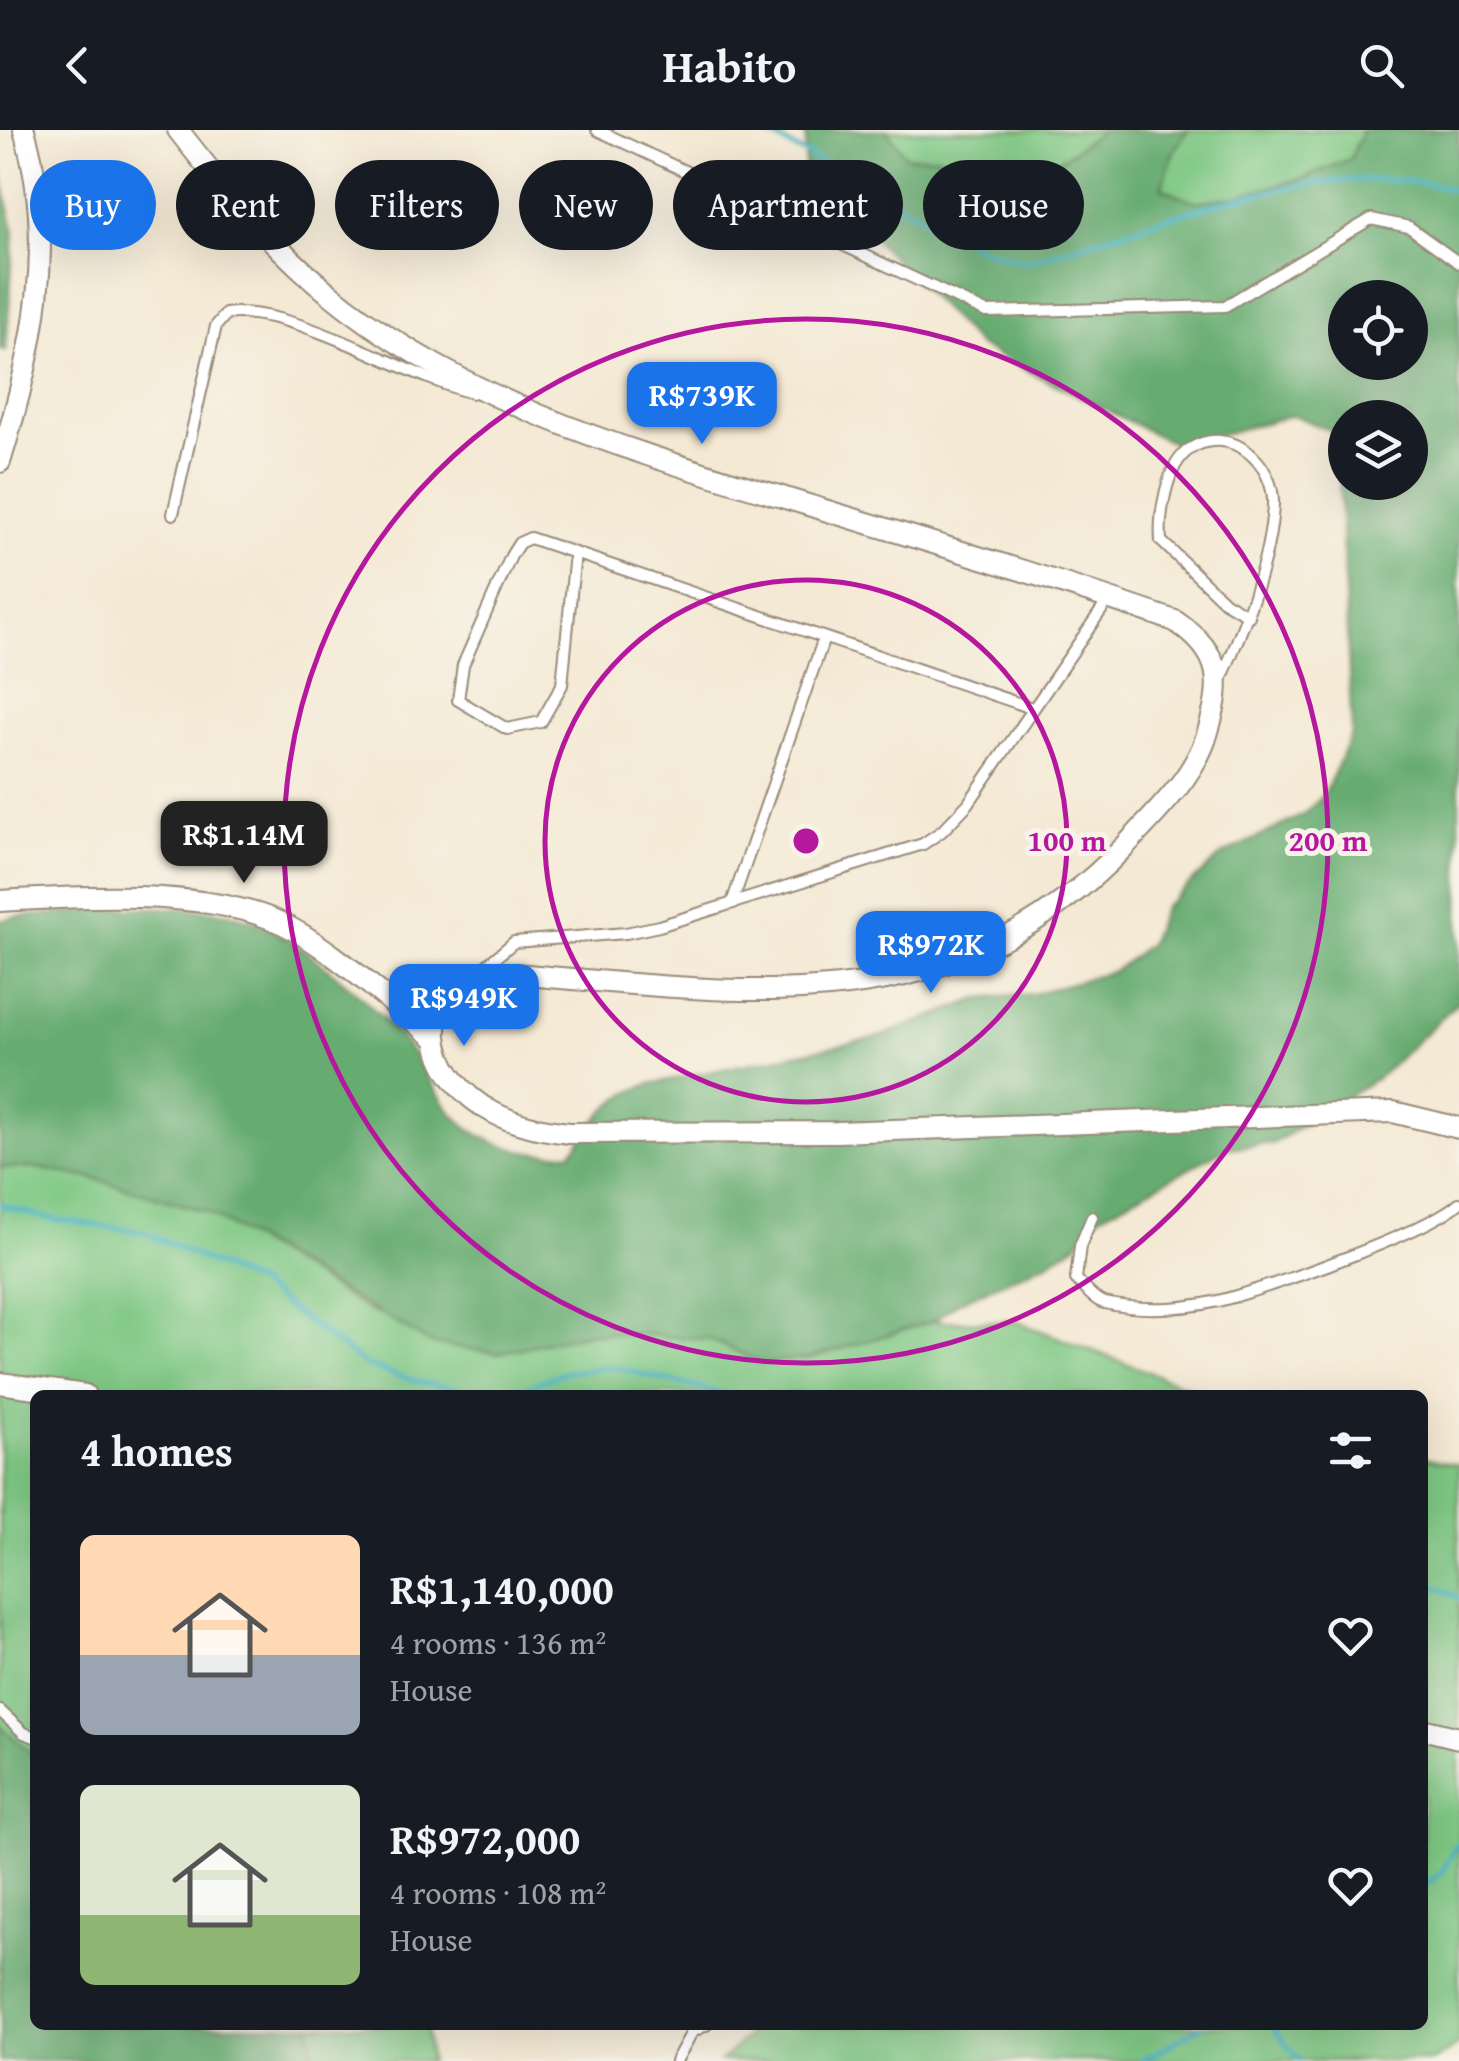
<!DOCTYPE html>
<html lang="en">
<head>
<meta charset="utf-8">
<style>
	:root { --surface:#171b24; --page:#20242c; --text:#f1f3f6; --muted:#9ea1a6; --accent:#1a73e8 }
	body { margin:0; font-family:"Gentium Book Plus",serif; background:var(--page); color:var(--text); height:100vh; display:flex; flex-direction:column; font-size:38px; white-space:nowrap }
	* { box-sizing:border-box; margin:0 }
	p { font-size:32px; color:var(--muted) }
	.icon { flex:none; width:55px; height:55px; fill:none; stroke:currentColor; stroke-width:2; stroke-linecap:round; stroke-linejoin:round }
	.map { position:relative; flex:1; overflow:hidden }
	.drawer { position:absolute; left:30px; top:1260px; width:1398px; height:640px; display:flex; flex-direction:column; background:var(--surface); border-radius:15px; box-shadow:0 10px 40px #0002 }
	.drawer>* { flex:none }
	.guide { position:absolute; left:30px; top:30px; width:1400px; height:90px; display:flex; gap:20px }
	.buttons { position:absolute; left:1328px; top:150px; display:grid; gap:20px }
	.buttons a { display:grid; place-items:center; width:100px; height:100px; border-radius:50%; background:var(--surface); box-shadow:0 10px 40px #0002; font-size:50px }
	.price { position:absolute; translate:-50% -85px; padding:0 22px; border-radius:20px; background:var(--accent); color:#fff; font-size:32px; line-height:65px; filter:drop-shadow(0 2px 5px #0008) }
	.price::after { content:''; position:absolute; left:50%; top:60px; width:30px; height:22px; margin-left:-15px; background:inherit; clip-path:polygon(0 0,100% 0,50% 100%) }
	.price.current { background:#222; color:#fff }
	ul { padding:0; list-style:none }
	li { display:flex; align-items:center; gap:30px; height:250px; padding:0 50px }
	li span { display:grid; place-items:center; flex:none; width:280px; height:200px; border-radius:15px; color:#555 }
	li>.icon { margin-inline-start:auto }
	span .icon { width:120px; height:120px; fill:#fffc; stroke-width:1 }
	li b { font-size:42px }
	h2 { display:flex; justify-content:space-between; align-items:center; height:120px; padding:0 50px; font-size:42px }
	.pill { padding:0 35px; border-radius:45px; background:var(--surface); box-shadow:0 10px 40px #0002; font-size:35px; line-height:90px }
	.pill.current { background:var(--accent); color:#fff }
	header { display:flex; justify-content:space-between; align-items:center; height:130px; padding:0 50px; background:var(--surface); font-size:45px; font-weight:600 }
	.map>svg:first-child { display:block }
	.green { fill:#7ec783; stroke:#5c7850; stroke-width:2.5 }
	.forest { fill:#66ac71; stroke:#506b48; stroke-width:2.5; fill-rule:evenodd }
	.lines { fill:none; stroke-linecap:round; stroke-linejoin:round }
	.stream { stroke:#46b3c3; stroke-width:5 }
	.service-casing { stroke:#988a79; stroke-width:14 }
	.minor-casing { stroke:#988a79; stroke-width:24 }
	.service { stroke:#fff; stroke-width:10 }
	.minor { stroke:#fff; stroke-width:20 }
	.ring { fill:none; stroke:#b5179e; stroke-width:5 }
	.centre { fill:#b5179e; stroke:#f7f3e8; stroke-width:5 }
	.ring-label { font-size:30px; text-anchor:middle; font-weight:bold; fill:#b5179e; stroke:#f7f3e8; stroke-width:10; stroke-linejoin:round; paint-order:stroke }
</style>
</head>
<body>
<header><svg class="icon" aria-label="back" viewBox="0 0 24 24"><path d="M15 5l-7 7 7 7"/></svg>Habito<svg class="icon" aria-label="search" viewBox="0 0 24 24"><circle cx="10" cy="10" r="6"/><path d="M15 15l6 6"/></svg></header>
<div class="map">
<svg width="1459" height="1931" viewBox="0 0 1459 1931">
	<rect width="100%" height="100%" fill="#f7f3e8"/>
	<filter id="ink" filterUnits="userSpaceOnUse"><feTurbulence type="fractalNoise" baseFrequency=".01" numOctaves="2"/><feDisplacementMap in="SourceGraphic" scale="20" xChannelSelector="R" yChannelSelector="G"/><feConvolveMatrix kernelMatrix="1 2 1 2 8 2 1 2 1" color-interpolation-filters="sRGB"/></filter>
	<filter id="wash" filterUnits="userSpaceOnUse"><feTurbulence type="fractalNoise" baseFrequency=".0048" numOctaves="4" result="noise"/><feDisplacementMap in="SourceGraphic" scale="40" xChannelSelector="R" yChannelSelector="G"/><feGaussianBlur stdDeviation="2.25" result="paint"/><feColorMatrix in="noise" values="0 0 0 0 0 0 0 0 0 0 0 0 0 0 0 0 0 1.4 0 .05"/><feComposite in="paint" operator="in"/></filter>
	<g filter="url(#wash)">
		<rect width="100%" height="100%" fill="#f4e9d4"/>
		<g class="green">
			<path d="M886,0h216c-36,26 -82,62 -129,46 -34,-11 -21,-21 -66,-19z"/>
			<path d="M1188,0h175l-13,29 -46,19 -71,19 -37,5 -35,-13 13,-39z"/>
			<path d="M31,1037l61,11 115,34 163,99 128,42 89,-20 48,1 74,5 53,24 48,-5 123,-37 85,1 190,73h-1173v361l-35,-30v-558z"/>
			<path d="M1423,1327l36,8v580l-27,16h-712l41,-36h661z"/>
			<path d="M310,1895h115l5,36h-116z"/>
		</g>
		<g class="forest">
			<path d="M806,0h80l21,27 32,-1 34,20 37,5 52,-22 40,-29h86l-14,20 -12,38 34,14 37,-5 71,-19 46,-19 13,-29h96v871l-79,75 -106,67 -47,5 -131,70 -18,25 -31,20 -87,38 -27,20 -123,37 -48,5 -53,-24 -74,-5 -48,-1 -89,20 -66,-9 -225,-132 -115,-34 -61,-11 -31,1v-247l14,-4c70,-5 158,-18 227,0 53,14 138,92 171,135 15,20 25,45 42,63 30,32 77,42 118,37 27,-36 34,-52 78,-68l229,-47 99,-38 55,-5 81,-23 35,-27 16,-38 57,-51 83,-41 20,-21 27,-60 -15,-300 -44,-18 -115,31 -199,-100 -174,-178zM1345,168h65v64h-65zM1345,288h65v64h-65z"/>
			<path d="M0,37l14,65 -8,119 -6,-2z"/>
			<path d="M0,1596l35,30v269h275l4,36h-314z"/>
		</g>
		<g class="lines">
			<g class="stream">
				<path d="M761,0l223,120 42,11c130,-36 298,-110 433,-70"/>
				<path d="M0,1075l46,13 98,14 113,52 108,81 54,17 60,10 40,-2 43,-17 51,-6 116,28"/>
				<path d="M862,1265h58"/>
				<path d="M1422,1449l37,19"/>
				<path d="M1422,1757l20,-15 17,-30"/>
				<path d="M1271,1895l29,36"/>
				<path d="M1142,1931l61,-36"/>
			</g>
		</g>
	</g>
	<g filter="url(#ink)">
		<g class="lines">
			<g class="service-casing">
				<g id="service">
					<path d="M597,0l389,182 239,-6 146,-87 38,8 50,36"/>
					<path d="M173,384l43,-188 10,-12c64,-10 177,61 246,79"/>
					<path d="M575,423l-13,132 -21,37 -34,7 -49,-29 5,-35 48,-109 8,-13 11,-5 45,15 457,155"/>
					<path d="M1220,552c23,-53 50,-119 53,-177 2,-42 -43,-82 -83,-56 -24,15 -31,67 -29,92l64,61 24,14"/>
					<path d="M732,773l92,-265"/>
					<path d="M475,845l39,-33 112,-9 33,-7 264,-82 19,-13 26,-27 141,-205"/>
					<path d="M1092,1087l-12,29 -4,33c8,8 17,21 28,24 40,9 90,6 129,-6 47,-14 194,-65 226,-94"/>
					<path d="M0,1581l24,22 11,4"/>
					<path d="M676,1931l16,-29 14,-7"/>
				</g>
			</g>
			<g class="minor-casing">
				<g id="minor">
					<path d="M178,0c45,58 92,114 148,161 133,110 298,158 459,207 131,40 261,78 390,123 50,33 48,63 31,117 -14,41 -52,77 -81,108 -180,189 -392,144 -625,127 -93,14 -76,104 -6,140 25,13 49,17 76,20l267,-1 556,-20 66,16"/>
					<path d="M0,332c34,-110 57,-219 24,-332"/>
					<path d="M0,771c81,-5 198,-12 274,19 51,21 116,83 161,118"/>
					<path d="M0,1253l85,12"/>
					<path d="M1422,1599l37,9"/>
				</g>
			</g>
			<use href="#service" class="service"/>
			<use href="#minor" class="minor"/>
		</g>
	</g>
	<g class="ring">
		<circle cx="806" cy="711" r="261"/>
		<circle cx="806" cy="711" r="522"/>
	</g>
	<circle cx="806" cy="711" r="15" class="centre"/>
	<g class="ring-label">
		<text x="1067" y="721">100 m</text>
		<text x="1328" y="721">200 m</text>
	</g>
</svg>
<div class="buttons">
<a><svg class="icon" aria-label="locate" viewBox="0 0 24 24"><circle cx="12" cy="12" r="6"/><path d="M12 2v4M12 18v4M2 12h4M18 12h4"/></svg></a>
<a><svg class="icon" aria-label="layers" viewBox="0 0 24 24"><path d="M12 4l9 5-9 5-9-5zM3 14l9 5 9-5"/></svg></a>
</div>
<b class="price" style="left:702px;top:317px">R$739K</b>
<b class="price current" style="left:244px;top:756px">R$1.14M</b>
<b class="price" style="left:931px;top:866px">R$972K</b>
<b class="price" style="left:464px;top:919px">R$949K</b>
<div class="guide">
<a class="pill current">Buy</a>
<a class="pill">Rent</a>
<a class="pill">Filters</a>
<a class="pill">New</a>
<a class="pill">Apartment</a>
<a class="pill">House</a>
</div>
<section class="drawer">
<h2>4 homes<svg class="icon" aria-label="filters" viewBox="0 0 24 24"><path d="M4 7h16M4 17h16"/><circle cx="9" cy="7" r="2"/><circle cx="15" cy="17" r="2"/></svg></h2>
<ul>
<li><span style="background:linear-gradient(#ffd9b3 60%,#9aa5b1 0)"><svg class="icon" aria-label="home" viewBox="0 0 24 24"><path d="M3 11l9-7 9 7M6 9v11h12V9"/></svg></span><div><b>R$1,140,000</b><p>4 rooms · 136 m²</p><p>House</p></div><svg class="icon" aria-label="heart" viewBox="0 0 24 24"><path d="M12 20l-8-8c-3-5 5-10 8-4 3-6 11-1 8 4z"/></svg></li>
<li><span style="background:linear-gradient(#dfe7d0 65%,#8fb573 0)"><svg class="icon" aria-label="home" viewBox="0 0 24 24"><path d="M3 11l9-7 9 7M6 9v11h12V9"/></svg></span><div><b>R$972,000</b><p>4 rooms · 108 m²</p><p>House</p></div><svg class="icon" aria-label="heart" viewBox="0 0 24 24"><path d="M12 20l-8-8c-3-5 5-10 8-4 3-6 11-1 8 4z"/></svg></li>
</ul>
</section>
</div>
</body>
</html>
